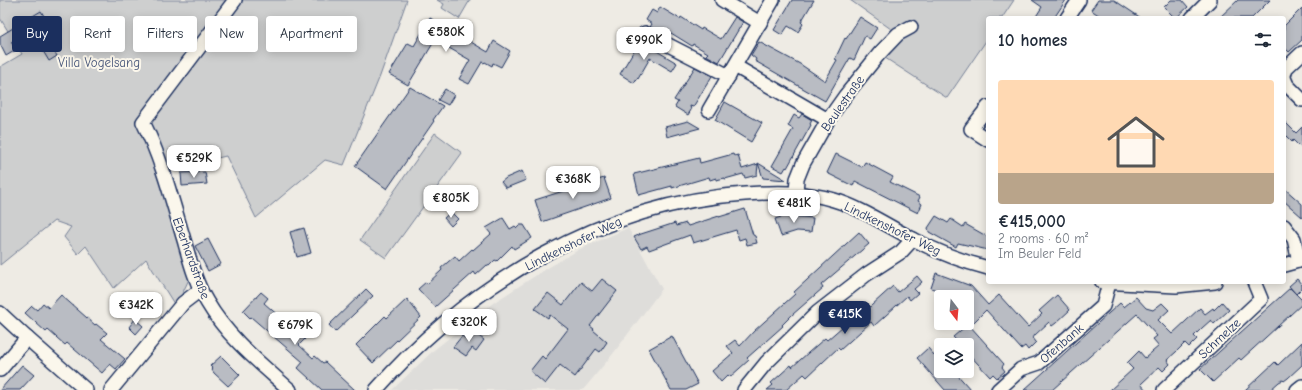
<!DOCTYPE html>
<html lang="en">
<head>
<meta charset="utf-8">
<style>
	:root { --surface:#fff; --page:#f2f2f3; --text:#1f2937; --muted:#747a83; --line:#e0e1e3; --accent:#1b2f5e }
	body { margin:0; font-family:"Comic Neue",sans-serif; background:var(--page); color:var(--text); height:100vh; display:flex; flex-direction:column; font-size:15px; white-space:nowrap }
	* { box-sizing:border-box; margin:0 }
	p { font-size:13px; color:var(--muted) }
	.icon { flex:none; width:22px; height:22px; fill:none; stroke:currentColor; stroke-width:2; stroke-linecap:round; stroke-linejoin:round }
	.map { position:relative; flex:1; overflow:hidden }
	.drawer { position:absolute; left:986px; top:16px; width:300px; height:268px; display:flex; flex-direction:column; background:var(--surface); border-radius:4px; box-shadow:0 2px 10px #0003 }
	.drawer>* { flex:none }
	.banner { position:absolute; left:12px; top:16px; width:380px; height:36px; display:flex; gap:8px }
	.needle { width:26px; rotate:164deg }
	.controls { position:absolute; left:934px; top:290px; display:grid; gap:8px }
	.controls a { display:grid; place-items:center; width:40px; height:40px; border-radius:4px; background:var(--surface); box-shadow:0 2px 10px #0003; font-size:20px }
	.price { position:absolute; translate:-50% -34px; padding:0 9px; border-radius:8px; background:#fff; color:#222; font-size:13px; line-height:26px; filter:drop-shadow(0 1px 2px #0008) }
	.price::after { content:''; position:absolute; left:50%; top:24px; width:12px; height:9px; margin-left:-6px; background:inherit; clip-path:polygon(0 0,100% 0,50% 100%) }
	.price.selected { background:var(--accent); color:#fff }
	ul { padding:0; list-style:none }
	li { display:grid; align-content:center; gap:8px; height:212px; padding:0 12px }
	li+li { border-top:1px solid var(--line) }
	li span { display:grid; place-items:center; height:124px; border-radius:4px; color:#555 }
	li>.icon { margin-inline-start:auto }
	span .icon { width:72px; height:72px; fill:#fffc; stroke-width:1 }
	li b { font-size:17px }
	h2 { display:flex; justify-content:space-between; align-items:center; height:48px; padding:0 12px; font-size:17px }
	.pill { padding:0 14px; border-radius:4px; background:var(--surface); box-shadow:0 2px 10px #0003; font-size:14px; line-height:36px }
	.pill.selected { background:var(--accent); color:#fff }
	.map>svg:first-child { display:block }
	.built { fill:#deddda }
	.green { fill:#cecfcf; stroke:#747f96 }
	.building { fill:#b9bcc3; stroke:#1b2f5e }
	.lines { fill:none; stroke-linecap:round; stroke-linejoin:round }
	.minor-casing { stroke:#1b2f5e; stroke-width:16 }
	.minor { stroke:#fbf7ec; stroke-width:13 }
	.labels { text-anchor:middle; stroke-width:4; stroke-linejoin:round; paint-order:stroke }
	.park-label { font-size:13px; fill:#48577a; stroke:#fbf7ec }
	.street-label { font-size:13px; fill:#1b2f5e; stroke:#fbf7ec }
</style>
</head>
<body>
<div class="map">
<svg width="1302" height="390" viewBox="0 0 1302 390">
	<rect width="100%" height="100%" fill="#eeebe4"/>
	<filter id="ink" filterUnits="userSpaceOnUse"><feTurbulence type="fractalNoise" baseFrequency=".025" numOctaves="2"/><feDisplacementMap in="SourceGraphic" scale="8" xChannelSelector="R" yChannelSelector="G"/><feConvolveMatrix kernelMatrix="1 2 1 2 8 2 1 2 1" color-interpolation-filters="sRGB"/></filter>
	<g filter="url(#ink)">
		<path class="built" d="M628,228l34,61 -50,66 -29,35h-191l42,-40 59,-47 53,-34 34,-20z"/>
		<g class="green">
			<path d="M0,0h407l-27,76 -36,89 -19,-5 -69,58 -30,-62 -65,15 29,106 -14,30 -30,-48 -32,29 -28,-42 -8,8 -14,-17 7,-10 -17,-6 -54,44v-198l22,-13 -22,-36z"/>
			<path d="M437,0h33l-11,19 -17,-11 2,-4z"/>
			<path d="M850,0h164l-12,18h-14v20l-41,60 -68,-44 19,-20z"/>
			<path d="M435,133l27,20 -76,105 -26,-18z"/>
		</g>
		<g class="building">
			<path d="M792,0h22l-13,22 2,2 -5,8 -10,-6 -6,9 -8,-5z"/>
			<path d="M1032,0h34l-12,18h-19l7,-11z"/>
			<path d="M1098,0h16l27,18h-38l-12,-8z"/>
			<path d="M1171,0h11l6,7 -12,11h-1l-11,-11z"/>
			<path d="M1238,0h32l-18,18h-33z"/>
			<path d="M660,7l20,12 1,-2 20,13 1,-2 19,11 14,-22 8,5 -24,40 -13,-7 2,-2 -15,-9 -1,2 -21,-13 -1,2 -6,-4 -1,2 -13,-6 2,-3 -6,-4 6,-10 5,3z"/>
			<path d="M1302,8v32l-13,12 -5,-5v-21z"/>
			<path d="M41,11l20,33 -8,5 4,7 -8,5 -15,-25 -4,3 -4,-7 -15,10 5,8 -10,6 -6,-12v-8z"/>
			<path d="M860,17l17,11 -7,11 -5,-3 -11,24 -4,-2 -25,43 -70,-40 1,-2 -5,-4 8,-13 41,22 25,17 12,-21 -2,-1 10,-21 1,1z"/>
			<path d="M430,18l58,34 6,-11 16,10 -9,16 -8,-4 -1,3 -7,-4 -1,1 -2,-1 -13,22 -10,-5 11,-19 -35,-20 -27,45 -19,-11 19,-31 6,3z"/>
			<path d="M640,40l14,7 -1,1 2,2 22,13 -5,8 -22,-13 -12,21 -1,-1 -3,5 -14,-9z"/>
			<path d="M695,67l17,9 -19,31 -3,-1 1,4 -3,5 -13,-8 3,-5 -4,-2z"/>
			<path d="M410,87l33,19 -10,14 1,1 -47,68 -32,-23z"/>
			<path d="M445,89l9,6 -6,10 -10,-5z"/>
			<path d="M725,102l37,21 -11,19 -36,-22z"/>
			<path d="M802,114l10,6 -2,4 1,1 -24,43 -1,-1 -3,5 -11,-6 21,-37 -5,-3 6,-11 5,3z"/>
			<path d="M688,121l12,7 -33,9 -2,-10z"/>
			<path d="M1284,121l12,12 6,-6v22l-9,-9 -1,2 -8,-8z"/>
			<path d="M733,154l1,2 4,-1 4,14 16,-5 -1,11 -12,3 -2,-4 -18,5v-1l-9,2v-2l-6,2 -1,-3 -37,11v-2l-33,9 -5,-21 65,-16 1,5z"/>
			<path d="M836,154l26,13 3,-5 15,8 13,7 -3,5 30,15 -2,4 4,3 -4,9 -63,-32 -2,5 -26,-13z"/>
			<path d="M758,163l28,17 -23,-2z"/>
			<path d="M522,171l4,9 -20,8 -5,-6 5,-4z"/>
			<path d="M205,172l2,12 -25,2 -1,-13z"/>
			<path d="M604,178l7,20 -69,24 -7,-22z"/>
			<path d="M1284,188l18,16v13l-18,-16z"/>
			<path d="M745,209l8,26 2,1 2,7 -10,2 -2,-7 -6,2 -3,-10 -43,13 -3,-8 -41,15 -2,-4 -6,3 -7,-12 7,-3 34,-11 1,3 10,-3 2,3 31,-10v1z"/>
			<path d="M451,212l7,7 -7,7 -7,-8z"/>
			<path d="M790,214l1,2 22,2 -2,14 -14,-1 -16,5 -6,-17z"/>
			<path d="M936,216l12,7 3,-4 12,8 2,-3 23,13v13l-30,-7 -2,4 -27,-15 -1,-4z"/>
			<path d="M503,218l7,11 5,-3 2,2 3,-3h4l8,13 -18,11 -2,-3 -15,15 -2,-1 -6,6 -2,-1 -11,10 -2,-3 -39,35 -17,-18 8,-7 1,2 15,-14 -1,-2 14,-12 4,5 13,-12 1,1 18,-16 -5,-6z"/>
			<path d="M304,228l7,25 -14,4 -7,-25z"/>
			<path d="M859,232l10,12 -48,41 2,3 -31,27 -10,10 1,1 -36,32 2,2 -19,17 -2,-2 -7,7 -9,-11 21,-18 -6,-7 8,-6 5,6 14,-15 41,-37 -1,-2z"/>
			<path d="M208,239l13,25 -13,7 -13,-25z"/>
			<path d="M936,273l35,13 17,19 11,-10 29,32 14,-13 -3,-3 18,-16 13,15 -14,13 -4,3 -3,-4 -14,13 -2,3 3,4 -8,8 -3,-4 -4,3 -35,-39 -16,16 34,38 -2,3 3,4 -8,7 -4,-4 -3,3 -23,-25v-7h-6l-8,-8 14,-12v-28h-12l-24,-9z"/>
			<path d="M917,276l5,6 -8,7 4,4 -8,7 -3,-4 -33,30 -3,-4 -31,28 -2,-2 -31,29 -3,-3 -18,16h-19l6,-5 -2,-2 20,-18 1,2 33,-29 2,2 32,-28 2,3 32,-29 5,6z"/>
			<path d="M602,279l15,12 -27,35 4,3 -1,1 14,12 -7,10 -4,-3 -21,28 -15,-12 -15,19 -15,-13 12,-15 3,3 23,-30 -18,-14 -2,3 -13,-9 13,-16 15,12 18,-23 11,9z"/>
			<path d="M1297,279l5,6v3l-6,6 -7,-8z"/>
			<path d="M1290,288l12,12v4l-61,56 -2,-2 -26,24 -13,-13z"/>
			<path d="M366,289l7,7 -38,36 -6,-7z"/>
			<path d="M261,292l7,6 -4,5 41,36 -6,6 14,13 2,-2 8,7 2,-1 30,28h-33l-24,-22 5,-6 -52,-45 -1,1 -7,-7z"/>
			<path d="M61,295l34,30 1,-1 11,9 -6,6 24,20 -9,10 -6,-5 -8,9 -35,-30 -2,2 -17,-15 -2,2 -21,-19 7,-7 5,4 6,-7 6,5z"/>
			<path d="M1136,297l10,11 7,2 9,-7 7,7 -11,10 14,14 28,-26 5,6 8,-6 1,2 8,-8 7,8 -15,14 -3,-4 -9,8 -8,8 3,3 -8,8 -4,-4 -9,9 -9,8 3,4 -7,7 -4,-4 -18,17 5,6h-36l23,-21 -6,-6 12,-12 6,7 14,-12 -6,-7 4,-3 -20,-22 -85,76h-28l96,-87 4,4z"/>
			<path d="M407,299l14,18 -48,46 -17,-18 29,-29 2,2z"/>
			<path d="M135,319l8,7 -7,8 -7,-7z"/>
			<path d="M471,330l13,10 -8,11 -4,-3 -6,8 -13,-9 9,-11 3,2z"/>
			<path d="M672,336l26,48 -12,6h-15l-22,-41z"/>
			<path d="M1302,342v23l-14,13 -4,3 -1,-1 -4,2 -9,8h-25l30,-28 3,3z"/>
			<path d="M928,348l6,7 7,-7v23h13l17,19h-26l-28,-32z"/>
			<path d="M221,356l19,19 -12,11 -14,-13 -2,-3 1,-1 -3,-3z"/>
			<path d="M22,365l12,10 -14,15h-20z"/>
		</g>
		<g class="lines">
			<g class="minor-casing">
				<g id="minor">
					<path d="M235,0l-92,122c19,38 29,78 41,118 6,21 12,44 23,62 21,36 53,61 83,88"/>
					<path d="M722,0l38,23"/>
					<path d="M1067,18l12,-18"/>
					<path d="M1192,18l18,-18"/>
					<path d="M645,33l84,43"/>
					<path d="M735,66l93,54"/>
					<path d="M1284,75l2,-7 16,-15"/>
					<path d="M1284,78l3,7 15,15"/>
					<path d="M988,107l-17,22 17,11"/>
					<path d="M709,110l64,-110"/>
					<path d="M796,193l1,-14 6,-15 25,-44 17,-24 34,-42 19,-20 13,-7"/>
					<path d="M1284,226l10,13 5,22"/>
					<path d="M1284,265l18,-5"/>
					<path d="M1102,282l74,4 39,-4"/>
					<path d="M0,313l27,25 59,52"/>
					<path d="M0,370l27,-32"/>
					<path d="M111,390l72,-87 17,-13"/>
					<path d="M376,390c93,-106 226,-187 369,-196 29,-2 60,-3 89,6 27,8 52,25 77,38 24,13 50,23 77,30"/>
					<path d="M744,390l22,-27 52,-51 49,-38 34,-22 12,-13"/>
					<path d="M998,390l23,-21 18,-6 64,-57 6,-23"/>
					<path d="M1164,390l97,-91 -7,-17"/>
					<path d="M1297,390l5,-4"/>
				</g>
			</g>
			<use href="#minor" class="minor"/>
		</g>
	</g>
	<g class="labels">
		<g class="park-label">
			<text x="99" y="67">Villa Vogelsang</text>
		</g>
		<g class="street-label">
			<text transform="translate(842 103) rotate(-55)" y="5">Beulestraße</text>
			<text transform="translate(893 228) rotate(26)" y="5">Lindkenshofer Weg</text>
			<text transform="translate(573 243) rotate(-26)" y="5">Lindkenshofer Weg</text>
			<text transform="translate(192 258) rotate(70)" y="5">Eberhardstraße</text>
			<text transform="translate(1219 338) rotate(-43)" y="5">Schmelze</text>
			<text transform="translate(1061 343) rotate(-41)" y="5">Ofenbank</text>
		</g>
	</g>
</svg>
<div class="controls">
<a><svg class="needle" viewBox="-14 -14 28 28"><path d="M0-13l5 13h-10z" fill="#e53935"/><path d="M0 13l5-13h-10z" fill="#747a83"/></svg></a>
<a><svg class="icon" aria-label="layers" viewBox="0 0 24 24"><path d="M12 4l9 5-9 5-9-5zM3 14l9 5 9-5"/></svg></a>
</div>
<b class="price" style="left:446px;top:53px">€580K</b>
<b class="price" style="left:644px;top:61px">€990K</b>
<b class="price" style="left:194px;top:179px">€529K</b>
<b class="price" style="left:573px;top:200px">€368K</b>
<b class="price" style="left:451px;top:219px">€805K</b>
<b class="price" style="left:794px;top:224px">€481K</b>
<b class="price" style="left:136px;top:326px">€342K</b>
<b class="price selected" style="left:845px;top:335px">€415K</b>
<b class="price" style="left:469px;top:343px">€320K</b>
<b class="price" style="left:295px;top:346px">€679K</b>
<div class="banner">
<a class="pill selected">Buy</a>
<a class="pill">Rent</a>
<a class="pill">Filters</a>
<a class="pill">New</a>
<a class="pill">Apartment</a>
</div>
<section class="drawer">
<h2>10 homes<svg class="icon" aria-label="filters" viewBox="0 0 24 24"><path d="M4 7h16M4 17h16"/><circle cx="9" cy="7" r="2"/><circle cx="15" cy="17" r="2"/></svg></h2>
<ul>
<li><span style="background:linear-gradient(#ffd9b3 75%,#b9a48a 0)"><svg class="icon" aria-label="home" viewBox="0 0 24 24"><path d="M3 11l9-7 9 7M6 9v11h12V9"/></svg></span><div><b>€415,000</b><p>2 rooms · 60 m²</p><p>Im Beuler Feld</p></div></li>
</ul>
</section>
</div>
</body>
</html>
